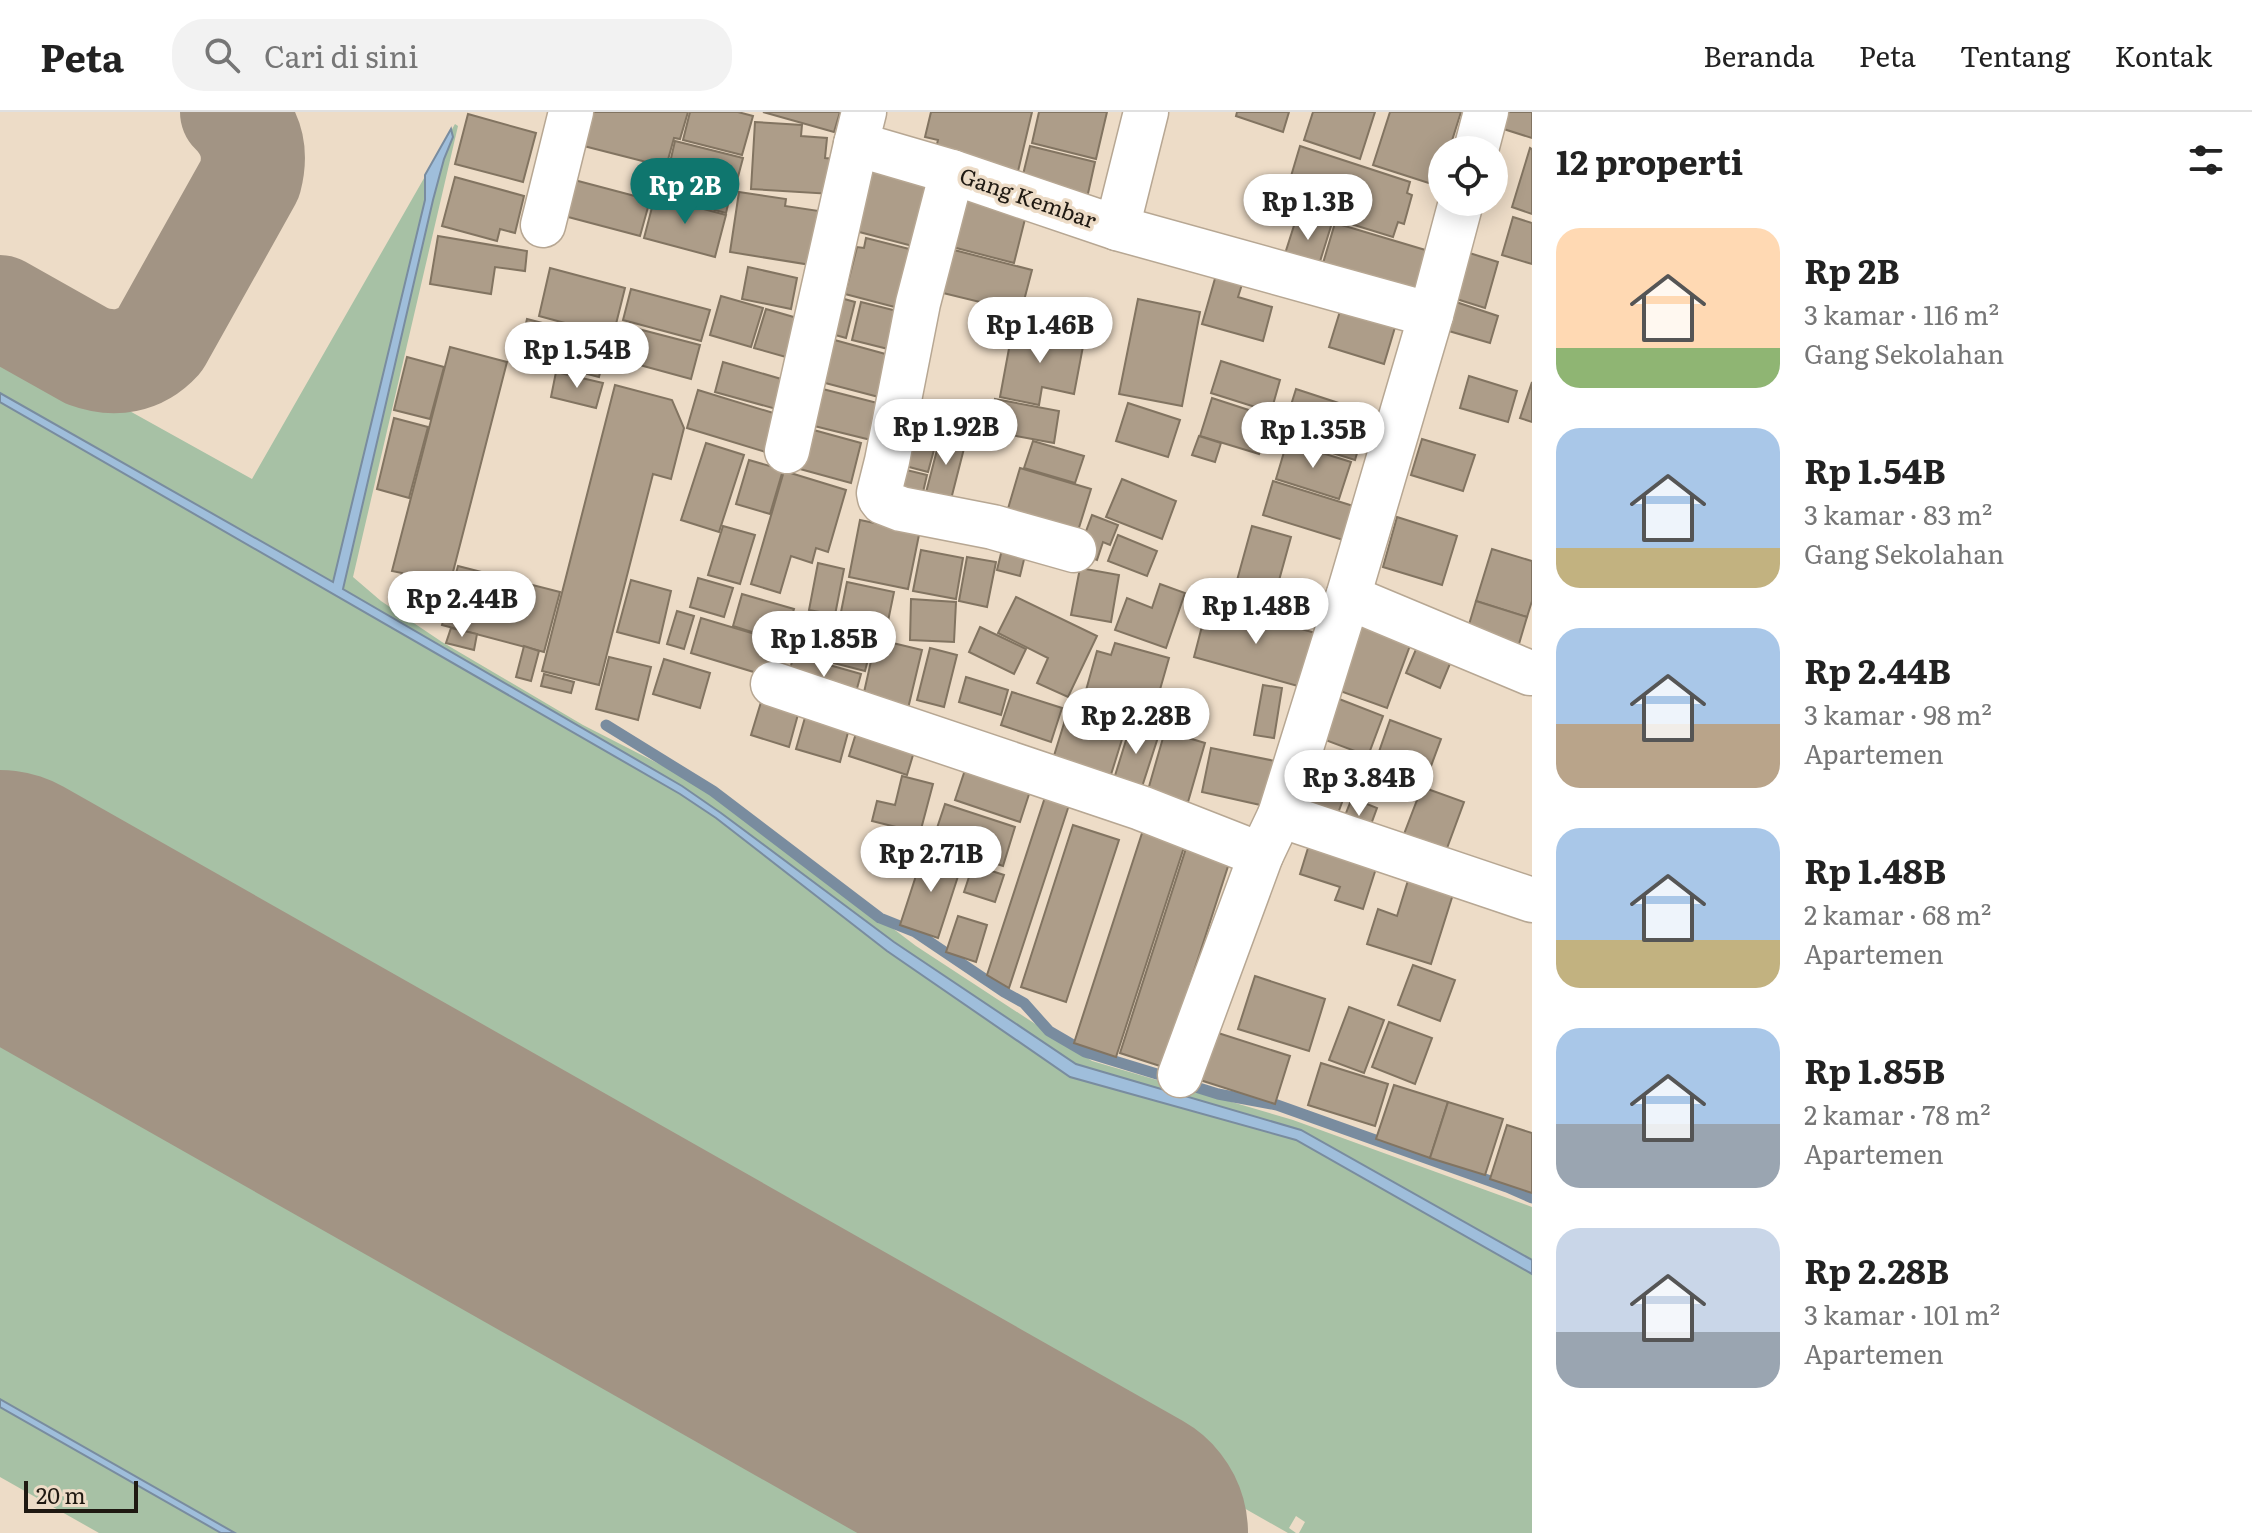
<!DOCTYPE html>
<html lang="id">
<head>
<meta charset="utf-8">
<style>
	:root { --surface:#fff; --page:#f2f2f2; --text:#222; --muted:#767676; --line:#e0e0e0; --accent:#0f766e }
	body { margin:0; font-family:Literata,serif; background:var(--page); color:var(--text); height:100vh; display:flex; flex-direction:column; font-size:30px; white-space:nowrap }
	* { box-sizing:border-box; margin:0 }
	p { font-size:26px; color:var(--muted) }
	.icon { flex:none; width:44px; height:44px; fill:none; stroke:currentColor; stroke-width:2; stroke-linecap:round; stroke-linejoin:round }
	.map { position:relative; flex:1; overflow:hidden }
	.sheet { display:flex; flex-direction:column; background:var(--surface); width:720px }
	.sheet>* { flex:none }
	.controls { position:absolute; left:1428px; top:24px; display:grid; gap:16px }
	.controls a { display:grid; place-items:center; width:80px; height:80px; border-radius:50%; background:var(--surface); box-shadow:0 4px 20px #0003; font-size:40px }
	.scale { position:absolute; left:24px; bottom:20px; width:114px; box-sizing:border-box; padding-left:8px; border:4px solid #1f1912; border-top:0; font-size:22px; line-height:28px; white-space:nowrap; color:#1f1912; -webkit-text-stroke:6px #eddcc7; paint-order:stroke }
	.price { position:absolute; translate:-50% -68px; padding:0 18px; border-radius:28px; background:#fff; color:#222; font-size:26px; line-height:52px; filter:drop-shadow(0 2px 4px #0008) }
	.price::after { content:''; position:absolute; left:50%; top:48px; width:24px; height:18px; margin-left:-12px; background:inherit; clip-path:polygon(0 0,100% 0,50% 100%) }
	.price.on { background:var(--accent); color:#fff }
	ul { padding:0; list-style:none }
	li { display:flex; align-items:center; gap:24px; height:200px; padding:0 24px }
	li span { display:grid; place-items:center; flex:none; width:224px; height:160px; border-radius:24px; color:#555 }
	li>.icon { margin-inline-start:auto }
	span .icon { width:96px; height:96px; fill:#fffc; stroke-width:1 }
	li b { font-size:34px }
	h2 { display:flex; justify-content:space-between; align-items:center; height:96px; padding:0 24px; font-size:34px }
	header { display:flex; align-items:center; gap:48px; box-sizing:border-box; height:112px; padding:0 40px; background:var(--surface); border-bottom:2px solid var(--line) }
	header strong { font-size:38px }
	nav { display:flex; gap:44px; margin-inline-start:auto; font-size:28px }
	.search { width:560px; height:72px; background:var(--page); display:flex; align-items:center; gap:20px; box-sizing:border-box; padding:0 28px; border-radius:32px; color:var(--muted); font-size:30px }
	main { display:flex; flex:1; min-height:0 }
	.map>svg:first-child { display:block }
	.green { fill:#a7c1a5 }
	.water { fill:#9fbedb; stroke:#798c9f; stroke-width:2 }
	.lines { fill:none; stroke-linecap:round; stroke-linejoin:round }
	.stream { stroke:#798c9f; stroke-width:11 }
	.taxiway { stroke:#a29484; stroke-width:104 }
	.runway { stroke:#a29484; stroke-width:258 }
	.building { fill:#ad9d89; stroke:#827461; stroke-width:2 }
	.minor-casing { stroke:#b7a793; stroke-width:47 }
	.minor { stroke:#fff; stroke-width:44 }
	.labels { text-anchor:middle; stroke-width:7; stroke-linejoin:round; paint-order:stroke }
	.street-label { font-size:22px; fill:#1f1912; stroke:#eddcc7 }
</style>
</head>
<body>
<header>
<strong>Peta</strong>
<div class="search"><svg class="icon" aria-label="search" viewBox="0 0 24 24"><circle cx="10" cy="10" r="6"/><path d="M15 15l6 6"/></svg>Cari di sini</div>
<nav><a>Beranda</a><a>Peta</a><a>Tentang</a><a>Kontak</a></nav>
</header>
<main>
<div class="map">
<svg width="1532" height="1421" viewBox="0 0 1532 1421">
	<rect width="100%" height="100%" fill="#eddcc7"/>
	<g class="green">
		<path d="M455,12l3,2 -105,451 28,24 61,41 141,83 129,66 204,155 176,115 201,59 239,87v326h-233l6,-11 -9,-6 -7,12 7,5h-8l-1288,-733v-461l252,140z"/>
		<path d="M0,888l901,512 12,9 4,12h-14l7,-12 -9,-5 -7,12 8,5h-803l-99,-56z"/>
	</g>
	<g class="water">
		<path d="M451,17l2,8 -9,22 -11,41 -90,389 339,197 39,27 173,129 182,122 225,66 231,130v14l-236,-134 -226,-63 -183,-126 -171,-133 -36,-24 -680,-392v-9l333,189 92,-382v-25z"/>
		<path d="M0,1287l235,134h-14l-221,-126z"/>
	</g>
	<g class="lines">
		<g class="stream">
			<path d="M606,613l107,66 167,127 35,14 89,60 20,11 25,28 36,21 85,26"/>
			<path d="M1186,972l32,10 59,11 230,82 25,11"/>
		</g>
		<g class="taxiway">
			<path d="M0,195l87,49c27,10 53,6 73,-16l90,-161c7,-27 1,-48 -18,-67"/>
			<path d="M907,1301l90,59c16,17 22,38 26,61"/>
		</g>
		<path class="runway" d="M0,787l1119,634"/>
	</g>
	<g class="building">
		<path d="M575,0h113l-8,27 -6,-1 -8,29 -98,-25z"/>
		<path d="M690,0h48l15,4 -11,39 -59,-15z"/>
		<path d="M763,0h77l-6,20z"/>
		<path d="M931,0h101l-17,72 -83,-20 6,-24 -13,-3z"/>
		<path d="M1039,0h68l-11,47 -64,-16z"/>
		<path d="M1237,0h52l-6,20 -47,-16z"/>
		<path d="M1313,0h62l-15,47 -56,-19z"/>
		<path d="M1390,0h71l-12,38h-7v24l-4,12 -65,-21z"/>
		<path d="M1495,0h37v26l-41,-13z"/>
		<path d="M468,2l68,19 -13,49 -68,-18z"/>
		<path d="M755,10l47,3 -1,11 26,2 -2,20 10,1 -3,35 -81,-5z"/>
		<path d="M675,29l68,17 -8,30 -67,-17z"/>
		<path d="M1030,34l65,16 -10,45 -66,-16z"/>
		<path d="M1300,34l110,36 -3,11 5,2 -8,29 -6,-2 -5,15 -110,-34z"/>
		<path d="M1530,36l2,1v65l-20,-7z"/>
		<path d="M860,52l80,21 -16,64 -80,-21z"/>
		<path d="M662,62l69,18 -5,21 -69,-18z"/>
		<path d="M455,65l69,19 -9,37 -15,-4 -3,12 -55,-15z"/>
		<path d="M563,65l87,23 -10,36 -87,-23z"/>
		<path d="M955,76l73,19 -14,56 -73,-19z"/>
		<path d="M739,80l47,7 -1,7 34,5 -8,54 -81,-13z"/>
		<path d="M655,84l71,19 -11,42 -71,-19z"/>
		<path d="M1295,99l37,12 -15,48 -34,-11 15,-47z"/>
		<path d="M1513,105l19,6v41l-30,-9z"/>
		<path d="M1335,111l97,29 -16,56 -98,-28z"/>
		<path d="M438,124l89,15 -2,20 -30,-4 -4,27 -61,-10z"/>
		<path d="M866,126l59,15 -15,58 -65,-17 12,-47 7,1z"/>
		<path d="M954,138l78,20 -11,42 -78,-19z"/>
		<path d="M1460,138l38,12 -13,46 -38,-12z"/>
		<path d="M748,155l49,11 -6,31 -49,-10z"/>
		<path d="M550,156l75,20 -12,48 -74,-20z"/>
		<path d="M1218,156l27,7 -7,22 34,10 -9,34 -61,-17z"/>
		<path d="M631,177l79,21 -9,31 -78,-21z"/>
		<path d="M830,183l25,7 -9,36 -25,-7z"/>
		<path d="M721,184l42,12 -12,39 -41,-12z"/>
		<path d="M1444,186l54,18 -8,27 -55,-16z"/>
		<path d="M1138,187l62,13 -18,94 -63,-12z"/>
		<path d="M861,190l48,12 -9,38 -48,-12z"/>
		<path d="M1341,196l55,16 -12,40 -55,-17z"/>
		<path d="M766,197l38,11 -11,39 -39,-11z"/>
		<path d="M527,207l81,21 -9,37 -81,-21z"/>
		<path d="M623,213l77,20 -9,34 -77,-21z"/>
		<path d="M1013,215l71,14 -10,53 -32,-7 -3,18 -39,-8z"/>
		<path d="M820,224l80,22 -10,42 -80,-21z"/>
		<path d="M450,235l57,15 -62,241h-2l-3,13 -46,-12 8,-31 -10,-2z"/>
		<path d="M407,245l37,10 -14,52 -36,-9z"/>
		<path d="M1221,249l59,19 -9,32 -60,-19z"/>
		<path d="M723,250l72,21 -8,29 -72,-20z"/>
		<path d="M556,260l47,11 -7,25 -45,-11z"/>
		<path d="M1469,264l48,15 -9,31 -48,-14z"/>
		<path d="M1532,270v40l-12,-4z"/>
		<path d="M615,273l57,15 12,28 -13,51 -18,-5 -54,211 -57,-14z"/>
		<path d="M811,274l78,20 -10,36 -77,-19z"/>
		<path d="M1296,277l73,24 -14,47 -74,-23z"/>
		<path d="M698,278l85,26 -11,38 -85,-26z"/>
		<path d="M1212,286l58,19 -11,37 -59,-18z"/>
		<path d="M995,287l64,12 -5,32 -65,-12z"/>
		<path d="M1128,291l52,17 -12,37 -52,-16z"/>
		<path d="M904,299l38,9 -14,52 -38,-10z"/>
		<path d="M394,306l34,9 -19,71 -32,-9z"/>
		<path d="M945,307l25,6 -23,90 -25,-7z"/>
		<path d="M799,314l62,17 -10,40 -62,-17z"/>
		<path d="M1199,324l22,7 -6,19 -23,-7z"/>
		<path d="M1422,327l53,16 -12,36 -52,-16z"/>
		<path d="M1033,329l51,15 -9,27 -51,-15z"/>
		<path d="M1287,330l64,20 -12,37 -63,-20z"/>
		<path d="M706,331l38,12 -25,77 -38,-12z"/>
		<path d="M749,348l34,10 -13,44 -34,-10z"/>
		<path d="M890,354l37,9 -7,30 -37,-10z"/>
		<path d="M1020,356l71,21 -14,45 -70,-22z"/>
		<path d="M784,359l62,19 -18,62 -12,-4 -4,15 -21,-7 -11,37 -29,-9z"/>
		<path d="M1122,367l54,22 -14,38 -56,-22z"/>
		<path d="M1273,369l93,29 -10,34 -93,-29z"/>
		<path d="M1092,403l26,10 -8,20 -7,-3 -6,18 -19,-7z"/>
		<path d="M1397,405l60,19 -15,49 -59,-18z"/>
		<path d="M860,408l29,6 32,-1 -13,64 -59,-12z"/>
		<path d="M723,414l32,9 -15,49 -32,-9z"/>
		<path d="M1252,414l39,11 -21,76 -39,-11z"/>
		<path d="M1118,423l39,16 -10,25 -39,-15z"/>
		<path d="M1005,425l23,6 -8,33 -23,-6z"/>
		<path d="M1492,437l40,12v40l-5,16 -51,-16z"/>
		<path d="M921,438l42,8 -7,41 -43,-8z"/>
		<path d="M967,445l29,5 -9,45 -28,-6z"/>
		<path d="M818,451l26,6 -9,46 -26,-5z"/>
		<path d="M458,454l102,26 -16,60 -102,-27z"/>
		<path d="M1080,456l39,7 -8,47 -40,-7z"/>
		<path d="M698,466l35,10 -9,29 -34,-10z"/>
		<path d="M631,468l40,11 -12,52 -42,-11z"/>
		<path d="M847,470l47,10 -8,39 -47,-9z"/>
		<path d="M1160,472l25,9 -19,55 -51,-18 12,-32 25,10z"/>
		<path d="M742,482l52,15 -10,33 -51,-16z"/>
		<path d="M1016,485l81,39 -29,61 -31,-14 11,-25 -50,-25z"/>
		<path d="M911,487l45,3 -2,40 -44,-2z"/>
		<path d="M1476,489l51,16 -11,37 -51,-16z"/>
		<path d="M1208,491l111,31 -14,54 -111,-31z"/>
		<path d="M1357,498l58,22 -28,76 -58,-21z"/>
		<path d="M677,499l17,5 -10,33 -17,-5z"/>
		<path d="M804,505l70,19 -9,35 -71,-18z"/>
		<path d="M701,506l77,23 -11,35 -76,-23z"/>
		<path d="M980,515l46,22 -12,25 -45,-22z"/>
		<path d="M451,516l26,6 -3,16 -28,-7z"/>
		<path d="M1422,523l34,14 -16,39 -34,-15z"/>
		<path d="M876,527l46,11 -17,71 -45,-11z"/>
		<path d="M1115,531l54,15 -18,63 -68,-20 14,-50 14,4z"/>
		<path d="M524,534l15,5 -8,30 -15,-4z"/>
		<path d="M930,536l27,7 -13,52 -27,-7z"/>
		<path d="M794,543l67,19 -8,29 -67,-20z"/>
		<path d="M609,545l42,10 -13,53 -42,-11z"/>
		<path d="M664,547l46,14 -10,35 -47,-14z"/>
		<path d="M544,562l30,8 -3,11 -30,-7z"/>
		<path d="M966,565l42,13 -7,25 -42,-13z"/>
		<path d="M1263,573l19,3 -8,50 -20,-3z"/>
		<path d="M765,577l37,11 -13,47 -38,-12z"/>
		<path d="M1012,580l50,16 -11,34 -50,-17z"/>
		<path d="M1334,585l49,19 -15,40 -48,-18z"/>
		<path d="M810,588l43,14 -13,48 -44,-13z"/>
		<path d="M1071,589l57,19 -19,61 -57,-19z"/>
		<path d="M861,605l58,18 -12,40 -58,-19z"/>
		<path d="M1390,608l51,19 -17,46 -50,-19z"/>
		<path d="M1132,609l28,10 -19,59 -28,-8z"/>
		<path d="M1165,619l40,12 -17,59 -40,-12z"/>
		<path d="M1211,636l69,14 -15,44 -63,-14z"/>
		<path d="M1310,642l44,16 -20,54 -44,-17z"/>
		<path d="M967,652l65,21 -12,37 -65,-22z"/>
		<path d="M902,664l31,8 -13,49 -48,-12 5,-20 18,4z"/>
		<path d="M1422,675l42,15 -21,57 -42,-17z"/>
		<path d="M1048,676l24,8 -63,192 -22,-13z"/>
		<path d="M1352,686l25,10 -11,30 -26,-10z"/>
		<path d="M945,692l70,23 -12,39 -71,-23z"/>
		<path d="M1073,713l46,15 -53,162 -45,-15z"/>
		<path d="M1144,715l42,14 -70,216 -42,-14z"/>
		<path d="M1312,723l68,21 -17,53 -28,-9 5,-13 -40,-13z"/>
		<path d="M1188,730l43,15 -68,210 -43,-14z"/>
		<path d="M924,739l38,13 -24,74 -38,-13z"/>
		<path d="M973,753l31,10 -9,27 -31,-10z"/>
		<path d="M1410,762l45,14 -24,76 -64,-20 11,-35 19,7z"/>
		<path d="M958,804l29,9 -11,37 -30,-10z"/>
		<path d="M1413,853l42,15 -15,41 -42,-16z"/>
		<path d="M1255,864l70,23 -16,52 -71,-22z"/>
		<path d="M1349,895l35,13 -20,53 -35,-13z"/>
		<path d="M1389,910l43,16 -17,46 -43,-17z"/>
		<path d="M1215,920l75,24 -15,48 -75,-24z"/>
		<path d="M1321,951l67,21 -13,42 -67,-21z"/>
		<path d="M1394,973l54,17 -18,56 -54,-19z"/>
		<path d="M1448,990l55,17 -18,56 -55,-17z"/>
		<path d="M1507,1013l25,8v60l-42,-14z"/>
	</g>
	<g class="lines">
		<g class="minor-casing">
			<g id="minor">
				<path d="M864,0l-8,32 96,28 165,56 29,-116"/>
				<path d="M1476,38l10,-38"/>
				<path d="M952,60l-34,131 -31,158 -8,32 1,5 3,4 18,7 92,18 81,23"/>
				<path d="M543,113l28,-113"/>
				<path d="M1117,116l314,87 30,-113"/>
				<path d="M787,339l69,-307"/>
				<path d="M1348,485l182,76"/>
				<path d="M773,572l368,124 120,47"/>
				<path d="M1280,703l252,85"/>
				<path d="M1180,963l81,-220 19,-40 68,-218 83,-282"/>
			</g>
		</g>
		<use href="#minor" class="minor"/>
	</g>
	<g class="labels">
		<g class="street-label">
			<text transform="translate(1028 86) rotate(19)" y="8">Gang Kembar</text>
		</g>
	</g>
</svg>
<div class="controls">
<a><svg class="icon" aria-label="locate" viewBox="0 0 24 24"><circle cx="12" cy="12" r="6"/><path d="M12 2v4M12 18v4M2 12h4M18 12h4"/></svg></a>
</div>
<div class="scale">20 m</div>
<b class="price on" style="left:685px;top:114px">Rp 2B</b>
<b class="price" style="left:1308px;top:130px">Rp 1.3B</b>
<b class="price" style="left:1040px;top:253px">Rp 1.46B</b>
<b class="price" style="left:577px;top:278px">Rp 1.54B</b>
<b class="price" style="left:946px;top:355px">Rp 1.92B</b>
<b class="price" style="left:1313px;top:358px">Rp 1.35B</b>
<b class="price" style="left:462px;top:527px">Rp 2.44B</b>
<b class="price" style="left:1256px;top:534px">Rp 1.48B</b>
<b class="price" style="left:824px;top:567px">Rp 1.85B</b>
<b class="price" style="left:1136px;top:644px">Rp 2.28B</b>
<b class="price" style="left:1359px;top:706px">Rp 3.84B</b>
<b class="price" style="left:931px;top:782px">Rp 2.71B</b>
</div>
<section class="sheet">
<h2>12 properti<svg class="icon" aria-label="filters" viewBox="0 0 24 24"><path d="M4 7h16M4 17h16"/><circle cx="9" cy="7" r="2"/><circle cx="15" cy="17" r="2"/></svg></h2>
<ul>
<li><span style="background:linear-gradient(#ffd9b3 75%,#8fb573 0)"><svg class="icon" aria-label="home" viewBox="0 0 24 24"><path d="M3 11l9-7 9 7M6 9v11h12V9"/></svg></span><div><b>Rp 2B</b><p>3 kamar · 116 m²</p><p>Gang Sekolahan</p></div></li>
<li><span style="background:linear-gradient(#a9c7e8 75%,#c2b280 0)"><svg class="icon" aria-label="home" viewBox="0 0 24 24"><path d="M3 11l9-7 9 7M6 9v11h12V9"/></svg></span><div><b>Rp 1.54B</b><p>3 kamar · 83 m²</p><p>Gang Sekolahan</p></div></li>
<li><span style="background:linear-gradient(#a9c7e8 60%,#b9a48a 0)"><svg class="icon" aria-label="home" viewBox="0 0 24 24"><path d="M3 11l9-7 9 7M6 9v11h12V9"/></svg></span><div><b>Rp 2.44B</b><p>3 kamar · 98 m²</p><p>Apartemen</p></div></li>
<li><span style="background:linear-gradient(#a9c7e8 70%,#c2b280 0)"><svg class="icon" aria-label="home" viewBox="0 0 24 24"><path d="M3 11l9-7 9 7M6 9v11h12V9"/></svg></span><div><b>Rp 1.48B</b><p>2 kamar · 68 m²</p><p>Apartemen</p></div></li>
<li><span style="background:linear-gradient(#a9c7e8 60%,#9aa5b1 0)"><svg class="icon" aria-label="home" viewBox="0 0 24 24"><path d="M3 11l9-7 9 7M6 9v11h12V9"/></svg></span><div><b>Rp 1.85B</b><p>2 kamar · 78 m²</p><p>Apartemen</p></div></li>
<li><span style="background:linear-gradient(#c9d6e8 65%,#9aa5b1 0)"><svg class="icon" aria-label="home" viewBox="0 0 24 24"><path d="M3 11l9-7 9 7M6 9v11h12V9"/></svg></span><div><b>Rp 2.28B</b><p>3 kamar · 101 m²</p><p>Apartemen</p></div></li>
</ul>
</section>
</main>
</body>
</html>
